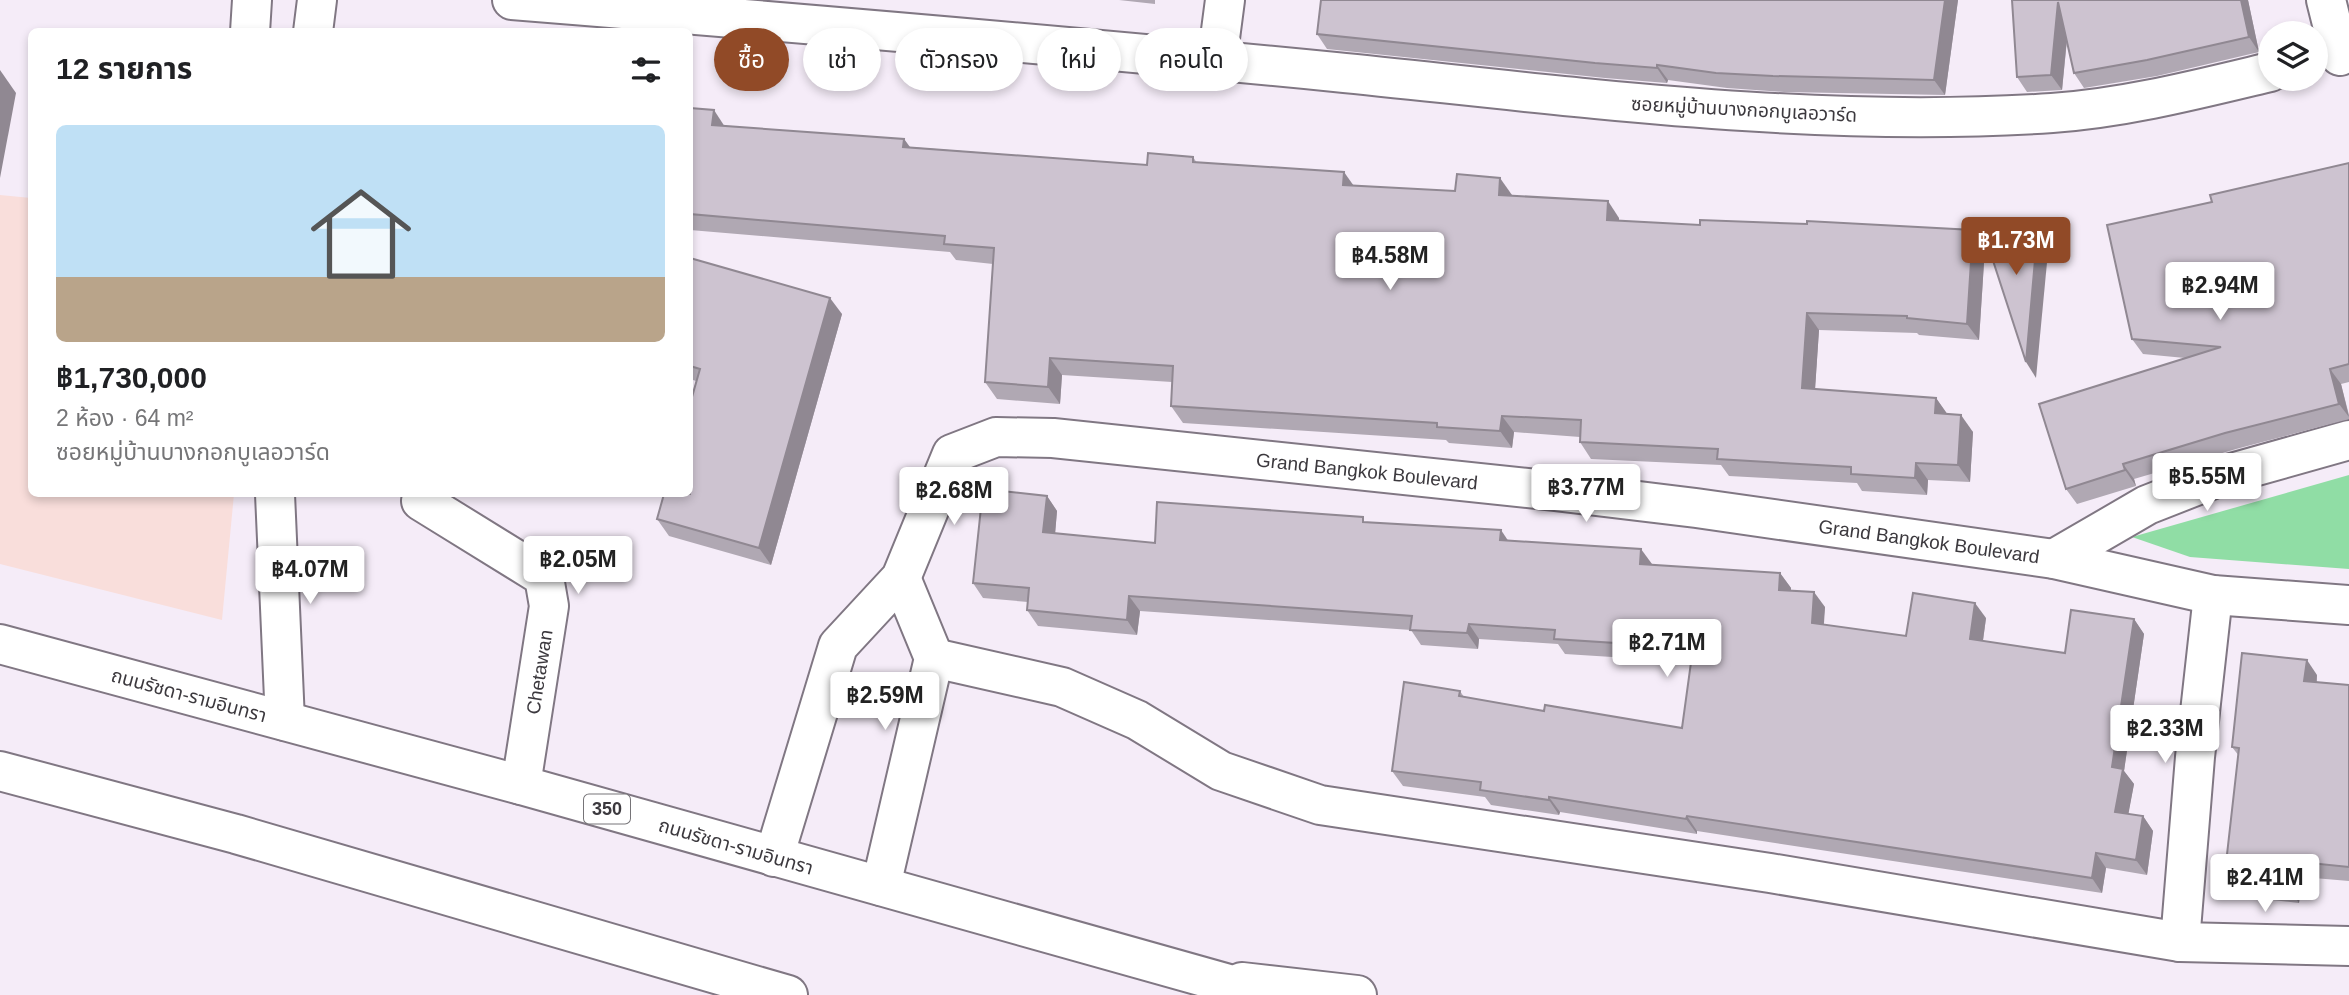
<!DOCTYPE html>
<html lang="th">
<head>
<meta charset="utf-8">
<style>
	:root { --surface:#fff; --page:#f6f6f6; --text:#202124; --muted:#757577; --accent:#914a27 }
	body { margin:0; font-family:Arial,"Noto Sans Thai",sans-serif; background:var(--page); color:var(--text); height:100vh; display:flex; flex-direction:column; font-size:26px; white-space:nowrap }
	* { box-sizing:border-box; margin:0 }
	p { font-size:23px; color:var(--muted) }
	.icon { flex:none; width:38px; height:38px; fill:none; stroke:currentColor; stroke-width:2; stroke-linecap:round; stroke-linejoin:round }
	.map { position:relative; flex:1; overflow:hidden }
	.drawer { position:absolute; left:28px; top:28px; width:665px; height:469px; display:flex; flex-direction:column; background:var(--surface); border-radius:10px; box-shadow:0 4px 10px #0003 }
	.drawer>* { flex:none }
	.banner { position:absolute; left:714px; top:28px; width:665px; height:63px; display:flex; gap:14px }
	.buttons { position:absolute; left:2258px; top:21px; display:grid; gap:14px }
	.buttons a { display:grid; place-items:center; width:70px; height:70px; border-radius:50%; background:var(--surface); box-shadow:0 4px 10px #0003; font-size:35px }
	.price { position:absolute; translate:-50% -60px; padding:0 16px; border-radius:7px; background:#fff; color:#222; font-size:23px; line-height:46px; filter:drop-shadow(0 2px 4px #0008) }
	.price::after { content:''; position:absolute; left:50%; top:42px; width:21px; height:16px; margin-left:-10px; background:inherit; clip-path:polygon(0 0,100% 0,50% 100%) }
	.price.current { background:var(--accent); color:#fff }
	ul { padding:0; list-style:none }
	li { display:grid; align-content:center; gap:14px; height:371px; padding:0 28px }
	li span { display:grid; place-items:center; height:217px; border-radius:10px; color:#555 }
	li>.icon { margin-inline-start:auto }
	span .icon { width:126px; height:126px; fill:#fffc; stroke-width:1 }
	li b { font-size:30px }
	h2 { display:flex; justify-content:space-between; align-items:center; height:84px; padding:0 28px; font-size:30px }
	.pill { padding:0 24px; border-radius:32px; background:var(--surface); box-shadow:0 4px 10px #0003; font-size:24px; line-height:63px }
	.pill.current { background:var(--accent); color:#fff }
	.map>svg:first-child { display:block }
	.commercial { fill:#f9dedb }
	.green { fill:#90dda5 }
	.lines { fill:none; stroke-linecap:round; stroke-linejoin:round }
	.street-casing { stroke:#807783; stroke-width:42 }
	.primary-casing { stroke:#807783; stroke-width:42 }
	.street { stroke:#fff; stroke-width:38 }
	.primary { stroke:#fff; stroke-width:38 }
	.wall { fill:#b0a8b3 }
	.shaded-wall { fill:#908892 }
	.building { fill:#cdc3d0; stroke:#908892; stroke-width:2 }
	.labels { text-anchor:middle; stroke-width:6; stroke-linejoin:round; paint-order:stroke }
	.shield { fill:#fff; stroke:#767478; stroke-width:2 }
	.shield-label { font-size:18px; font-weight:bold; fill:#3c393e }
	.street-label { font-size:19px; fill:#3c393e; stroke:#fff }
</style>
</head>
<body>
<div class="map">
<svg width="2349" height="995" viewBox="0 0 2349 995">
	<rect width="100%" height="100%" fill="#f5ecf8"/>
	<path class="commercial" d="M0,195l31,3 1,296h202l-12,126 -222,-56z"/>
	<path class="green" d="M2349,475v94l-159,-12 -58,-20z"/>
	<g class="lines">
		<g class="street-casing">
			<g id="street">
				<path d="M512,0c274,22 549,45 823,72 238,24 477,57 717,41 73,-5 147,-24 218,-41"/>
				<path d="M2326,0l14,56"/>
				<path d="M250,32l2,-32"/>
				<path d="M313,32l4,-32"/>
				<path d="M1217,61l8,-61"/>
				<path d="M275,494l10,227"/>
				<path d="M421,501l123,76 5,29 -28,179"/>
				<path d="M2054,559l93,-54 74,-29 128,-36"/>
				<path d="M934,658l128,29 75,33 84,51 99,34 450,68 410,69 169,4"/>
				<path d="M774,857l64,-211 63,-68 51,-124 44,-17 57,1 503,53 140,17 358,51 159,36 136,10"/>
				<path d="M881,886l53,-228 -33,-80"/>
				<path d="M2180,942l15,-185 18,-162"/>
			</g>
		</g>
		<g class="primary-casing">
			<g id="primary">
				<path d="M0,644l521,141 747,210"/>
				<path d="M0,771l236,63 552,161"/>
				<path d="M1242,982l115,13"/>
			</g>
		</g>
		<use href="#street" class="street"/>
		<use href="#primary" class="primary"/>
	</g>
	<g class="wall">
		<path d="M1119,0h36v4z"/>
		<path d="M1958,0l-13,95 -161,-3 -57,-4 -59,-8 -1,3 -62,-5 -278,-29 -10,-15z"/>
		<path d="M2012,0h236l11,52 -102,24 -73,12 -10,-15 -7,-33 -5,50 -35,2 -10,-15z"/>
		<path d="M690,108l35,18 179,13 6,8 237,18 46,-8 4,6 157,23 158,9v1l107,22v3l366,26 -6,93 -60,-5 -2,-2 -98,-3 -4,59 121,9 11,16 26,18 -3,50 -42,-2 -1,15 -65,-4 -5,-8 -128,-7 -8,-11 -130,-6 -11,-17v-5l-66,-5 -2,16 -63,-5 -3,-3 -263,-17 -12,-17 1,-24 -110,-7 -2,29 -63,-5 -12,-17 8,-118 -37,-4 -6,-8 -260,-22z"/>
		<path d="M2349,163v219l-8,2 8,31v4l-113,30 -102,30 2,7 -59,18 -11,-15 119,-131 -42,-4 -11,-15 80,-137z"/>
		<path d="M690,258l152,56 -71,251 -102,-29 -12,-17 39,-138 -6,-2z"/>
		<path d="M1047,496l10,15 -2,22 100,10 212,-21 141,18 144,24 -1,1 129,8 11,15v3l34,16 -2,18 83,11 80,-18 -3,23 82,12 69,-34 10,15 -20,137 10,13 -6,30 15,2 10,15 -6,44 -41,-7 -4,25 -405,-62v3l-137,-22 -1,3 -68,-10 -6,-8 -82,-11 -11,-15 68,-80 4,6 80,14 138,17 9,-66 -126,-8 -7,-10 -79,-5 -1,10 -57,-4 -10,-15 -271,-19 -3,24 -99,-9 -11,-16 1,-8 -45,-4 -10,-15z"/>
		<path d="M2317,675v7l32,3v196l-47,-4 -3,26 -64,-7 -11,-15 15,-125 -7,-9z"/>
	</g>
	<g class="shaded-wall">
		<path d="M1945,0h13l-13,95 -11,-15z"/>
		<path d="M2241,0h7l11,52 -10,-15z"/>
		<path d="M2058,2l11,15 -7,73 -11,-15z"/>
		<path d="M1657,65l11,15 -1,3 -10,-15z"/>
		<path d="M0,70l16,23 -16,85z"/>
		<path d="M714,110l11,17 -13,-2z"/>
		<path d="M904,139l12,17 -13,-9z"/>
		<path d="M1344,172l12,17 -13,-4z"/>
		<path d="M1500,178l12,17 -1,17 -12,-17z"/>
		<path d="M1608,201l11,17v19l-12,-17z"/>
		<path d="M1973,230l12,17 -6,93 -12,-16z"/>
		<path d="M2037,237l11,15 -12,126 -10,-16z"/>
		<path d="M830,298l12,16 -71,251 -12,-17z"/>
		<path d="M1807,313l12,17 -5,75 -12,-17z"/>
		<path d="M1050,358l12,17 -2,29 -12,-17z"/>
		<path d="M2330,369l11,15 8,33 -10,-13z"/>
		<path d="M1936,398l12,17 -13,-2z"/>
		<path d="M1961,415l12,17 -3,50 -12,-17z"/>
		<path d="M1502,416l12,16 -2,16 -12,-17z"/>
		<path d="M1916,463l12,17 -1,15 -12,-17z"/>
		<path d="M2123,464l11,15 2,7 -11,-16z"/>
		<path d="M1047,496l10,15 -3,36 -11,-15z"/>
		<path d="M1501,530l10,15 -11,-5z"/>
		<path d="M1641,549l11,15 -1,16 -11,-16z"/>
		<path d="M1780,573l11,15 -1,17 -11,-15z"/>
		<path d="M1814,592l11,15 -2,31 -11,-15z"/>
		<path d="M1129,596l11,15 -3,24 -10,-15z"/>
		<path d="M1975,603l11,15 -5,36 -11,-15z"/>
		<path d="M2134,619l10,15 -20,137 10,13 -8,43 -11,-15 -3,-45z"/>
		<path d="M1469,624l10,15 -1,10 -11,-16z"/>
		<path d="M2307,660l10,15 -2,21 -11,-15z"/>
		<path d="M1549,797l11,15 -1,3 -10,-15z"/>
		<path d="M1687,816l10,15v3l-11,-15z"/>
		<path d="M2143,816l10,15 -6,44 -11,-15z"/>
		<path d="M2096,853l10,15 -4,25 -10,-15z"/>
		<path d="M2291,861l11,16 -3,26 -10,-15z"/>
	</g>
	<g class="building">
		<path d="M1321,0h624l-11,80 -161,-4 -57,-3 -59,-8v3l-62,-5 -278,-29z"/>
		<path d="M2012,0h229l8,37 -102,23 -73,13 -16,-71 -7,73 -34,2z"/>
		<path d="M690,108l24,2 -2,15 192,14 -1,8 244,18 1,-12 45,4v5l151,10 -1,13 112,6 2,-17 43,4 -1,17 109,6 -1,19 93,5v-5l107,4v-3l166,9 -6,94 -60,-6v-2l-100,-3 -5,75 134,10 -1,15 26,2 -3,50 -42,-2 -1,15 -64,-4v-7l-134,-8 1,-10 -138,-7 1,-22 -79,-4 -2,15 -63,-4v-4l-266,-17 2,-40 -123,-8 -2,29 -63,-5 9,-134 -50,-4 1,-8 -255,-22z"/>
		<path d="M2349,163v201l-19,5 9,35 -114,29 -102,31 2,6 -59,19 -27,-85 182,-57 -89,-8 -25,-114 105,-23 -2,-7z"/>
		<path d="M1984,233l53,4 -11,125z"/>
		<path d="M690,258l140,40 -71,250 -102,-29 7,-25h26v-90l10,-35 -10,-3z"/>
		<path d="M983,489l64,7 -4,36 112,11 2,-41 206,15v5l138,8 -1,10 141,9 -1,15 140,9 -1,17 35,2 -2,31 94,13 7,-43 62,10 -5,36 95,14 6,-43 63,9 -22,148 11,2 -8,43 28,4 -7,44 -40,-7 -4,25 -405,-62 -1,3 -137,-22v3l-69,-10 1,-8 -89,-11 12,-89 56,9 -1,5 85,15 1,-6 137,23 11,-80 -139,-9 1,-9 -86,-6 -2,9 -57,-3 2,-14 -283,-20 -2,24 -100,-10 2,-22 -56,-5z"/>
		<path d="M2242,653l65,7 -3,21 45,4v182l-58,-6 -2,27 -65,-7 15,-133 -7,-1z"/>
	</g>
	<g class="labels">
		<rect class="shield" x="584" y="794.5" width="46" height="29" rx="5"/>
		<g class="shield-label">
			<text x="607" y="815">350</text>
		</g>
		<g class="street-label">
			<text transform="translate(1744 109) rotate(3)" y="7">ซอยหมู่บ้านบางกอกบูเลอวาร์ด</text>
			<text transform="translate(1367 471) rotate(6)" y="7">Grand Bangkok Boulevard</text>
			<text transform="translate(1929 541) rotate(8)" y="7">Grand Bangkok Boulevard</text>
			<text transform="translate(539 672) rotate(-81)" y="7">Chetawan</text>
			<text transform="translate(189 695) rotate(15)" y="7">ถนนรัชดา-รามอินทรา</text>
			<text transform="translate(736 846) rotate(16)" y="7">ถนนรัชดา-รามอินทรา</text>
		</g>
	</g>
</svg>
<div class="buttons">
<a><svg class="icon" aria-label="layers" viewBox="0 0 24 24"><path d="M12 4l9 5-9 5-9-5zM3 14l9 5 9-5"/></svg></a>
</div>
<b class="price current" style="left:2016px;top:277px">฿1.73M</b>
<b class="price" style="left:1390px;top:292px">฿4.58M</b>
<b class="price" style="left:2220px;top:322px">฿2.94M</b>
<b class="price" style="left:2207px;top:513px">฿5.55M</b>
<b class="price" style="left:1586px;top:524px">฿3.77M</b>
<b class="price" style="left:954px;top:527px">฿2.68M</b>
<b class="price" style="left:578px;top:596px">฿2.05M</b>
<b class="price" style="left:310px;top:606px">฿4.07M</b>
<b class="price" style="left:1667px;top:679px">฿2.71M</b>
<b class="price" style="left:885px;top:732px">฿2.59M</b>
<b class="price" style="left:2165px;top:765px">฿2.33M</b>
<b class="price" style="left:2265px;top:914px">฿2.41M</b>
<div class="banner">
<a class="pill current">ซื้อ</a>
<a class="pill">เช่า</a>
<a class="pill">ตัวกรอง</a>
<a class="pill">ใหม่</a>
<a class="pill">คอนโด</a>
</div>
<section class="drawer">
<h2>12 รายการ<svg class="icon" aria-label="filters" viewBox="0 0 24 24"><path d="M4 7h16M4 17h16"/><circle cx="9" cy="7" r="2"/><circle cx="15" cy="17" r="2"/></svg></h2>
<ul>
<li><span style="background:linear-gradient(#bfe0f5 70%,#b9a48a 0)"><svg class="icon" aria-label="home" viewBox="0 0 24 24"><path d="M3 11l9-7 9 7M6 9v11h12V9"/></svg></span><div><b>฿1,730,000</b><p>2 ห้อง · 64 m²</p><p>ซอยหมู่บ้านบางกอกบูเลอวาร์ด</p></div></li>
</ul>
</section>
</div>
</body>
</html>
